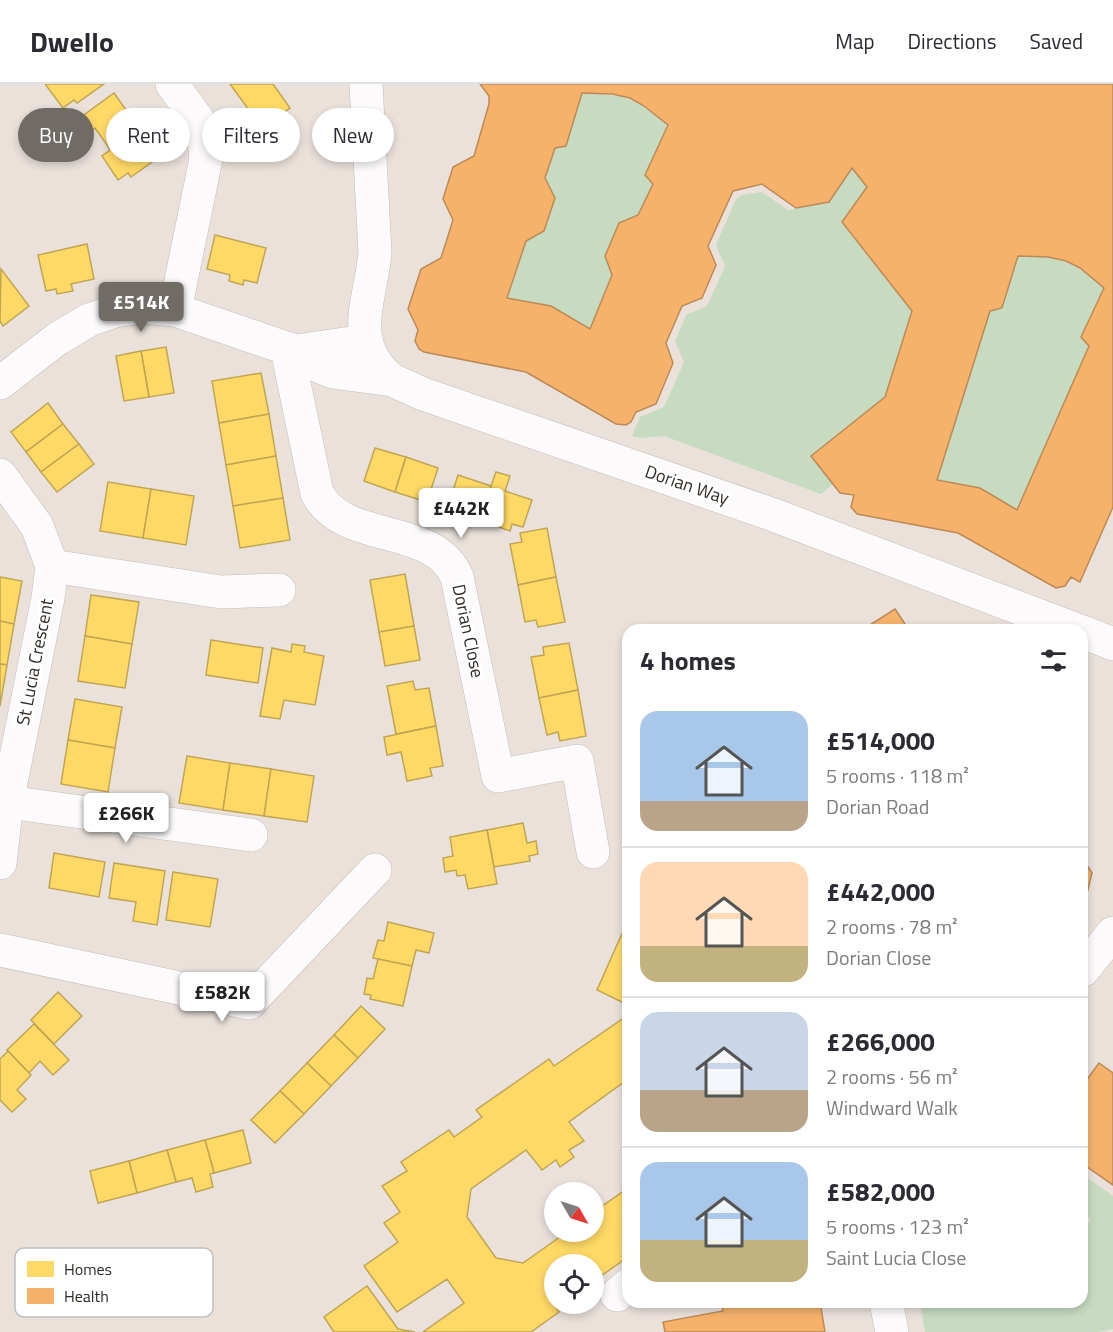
<!DOCTYPE html>
<html lang="en">
<head>
<meta charset="utf-8">
<style>
	:root { --surface:#fff; --page:#f2f2f3; --text:#2b2b33; --muted:#7c7c81; --line:#e1e1e2; --accent:#716b65 }
	body { margin:0; font-family:"Titillium Web",sans-serif; background:var(--page); color:var(--text); height:100vh; display:flex; flex-direction:column; font-size:22px; white-space:nowrap }
	* { box-sizing:border-box; margin:0 }
	p { font-size:20px; color:var(--muted) }
	.icon { flex:none; width:33px; height:33px; fill:none; stroke:currentColor; stroke-width:2; stroke-linecap:round; stroke-linejoin:round }
	.map { position:relative; flex:1; overflow:hidden }
	.details { position:absolute; left:622px; top:540px; width:466px; height:684px; display:flex; flex-direction:column; background:var(--surface); border-radius:18px; box-shadow:0 3px 9px #0003 }
	.details>* { flex:none }
	.top-card { position:absolute; left:18px; top:24px; width:514px; height:54px; display:flex; gap:12px }
	.needle { width:39px; rotate:129deg }
	.buttons { position:absolute; left:544px; top:1098px; display:grid; gap:12px }
	.buttons a { display:grid; place-items:center; width:60px; height:60px; border-radius:50%; background:var(--surface); box-shadow:0 3px 9px #0003; font-size:30px }
	.price { position:absolute; translate:-50% -51px; padding:0 14px; border-radius:6px; background:#fff; color:#222; font-size:20px; line-height:39px; filter:drop-shadow(0 2px 3px #0008) }
	.price::after { content:''; position:absolute; left:50%; top:36px; width:18px; height:14px; margin-left:-9px; background:inherit; clip-path:polygon(0 0,100% 0,50% 100%) }
	.price.on { background:var(--accent); color:#fff }
	ul { padding:0; list-style:none }
	li { display:flex; align-items:center; gap:18px; height:150px; padding:0 18px }
	li+li { border-top:2px solid var(--line) }
	li span { display:grid; place-items:center; flex:none; width:168px; height:120px; border-radius:18px; color:#555 }
	li>.icon { margin-inline-start:auto }
	span .icon { width:72px; height:72px; fill:#fffc; stroke-width:1 }
	li b { font-size:26px }
	h2 { display:flex; justify-content:space-between; align-items:center; height:72px; padding:0 18px; font-size:26px }
	.chip { padding:0 21px; border-radius:27px; background:var(--surface); box-shadow:0 3px 9px #0003; font-size:21px; line-height:54px }
	.chip.on { background:var(--accent); color:#fff }
	header { display:flex; align-items:center; gap:36px; box-sizing:border-box; height:84px; padding:0 30px; background:var(--surface); border-bottom:2px solid var(--line) }
	header strong { font-size:28px }
	nav { display:flex; gap:33px; margin-inline-start:auto; font-size:21px }
	.map>svg:first-child { display:block }
	.green { fill:#c7dbc0 }
	.homes { fill:#ffd966; stroke:#c1a553; stroke-width:1.5 }
	.health { fill:#f6b26b; stroke:#bb8a56; stroke-width:1.5; fill-rule:evenodd }
	.lines { fill:none; stroke-linecap:round; stroke-linejoin:round }
	.minor-casing { stroke:#c5beb9; stroke-width:34 }
	.minor { stroke:#fcfafa; stroke-width:33 }
	.labels { text-anchor:middle; stroke-width:6; stroke-linejoin:round; paint-order:stroke }
	.street-label { font-size:18px; fill:#302b26; stroke:#fff }
	.key { fill:#fff; stroke:#c1bfbe; stroke-width:1.5 }
	.key-label { font-size:16px; fill:#302b26 }
</style>
</head>
<body>
<header>
<strong>Dwello</strong>
<nav><a>Map</a><a>Directions</a><a>Saved</a></nav>
</header>
<div class="map">
<svg width="1113" height="1248" viewBox="0 0 1113 1248">
	<rect width="100%" height="100%" fill="#eae1db"/>
	<g class="green">
		<path d="M582,9c44,2 52,4 86,32l-23,50 8,9 -15,31 -19,8 -14,33 7,19 -22,54 -83,-31 19,-57 18,-10 11,-33 -10,-20 10,-30z"/>
		<path d="M852,84l15,19 -25,35 70,89 -27,86 -74,59 22,28 -12,10 -157,-58 -24,2 -8,-2 8,-19 24,-10 20,-45 -9,-21 11,-26 21,-9 18,-40 -9,-21 20,-46 6,-4 20,-3 26,18 41,-8z"/>
		<path d="M1018,172c43,1 53,4 86,32l-23,49 8,9 -72,164 -80,-30 53,-169z"/>
		<path d="M1083,1091l30,21v133l-14,3h-174l-5,-30 61,2 2,-2h100v-75l8,-6 -8,-12z"/>
	</g>
	<g class="homes">
		<path d="M45,0h59l-27,19 -3,-3 -11,8z"/>
		<path d="M230,0h43l17,24 -28,20z"/>
		<path d="M114,9l22,31 -29,21 -12,-17 -8,6 -10,-14z"/>
		<path d="M136,40l23,33 -28,20 -3,-4 -10,7 -16,-24 8,-6 -3,-5z"/>
		<path d="M215,151l51,13 -9,35 -13,-3 -1,5 -14,-4 1,-6 -23,-6z"/>
		<path d="M87,160l7,35 -23,5 2,7 -16,3 -1,-5 -10,2 -8,-36z"/>
		<path d="M1,185l28,37 -26,20 -3,-5z"/>
		<path d="M166,263l8,46 -25,4 -8,-46z"/>
		<path d="M141,267l8,46 -25,4 -8,-45z"/>
		<path d="M261,289l8,41 -50,9 -7,-42z"/>
		<path d="M48,319l15,21 -37,28 -15,-20z"/>
		<path d="M269,330l7,42 -50,9 -7,-42z"/>
		<path d="M63,340l16,20 -38,28 -15,-20z"/>
		<path d="M79,360l15,20 -37,28 -16,-20z"/>
		<path d="M375,364l31,9 -11,35 -31,-11z"/>
		<path d="M276,372l7,42 -50,8 -7,-41z"/>
		<path d="M406,373l32,11 -11,34 -32,-10z"/>
		<path d="M496,388l14,4 -5,15 27,9 -9,27 -11,-3 -2,7 -31,-11z"/>
		<path d="M458,391l33,11 -12,34 -32,-10z"/>
		<path d="M108,398l43,7 -8,49 -43,-7z"/>
		<path d="M151,405l43,7 -8,49 -43,-7z"/>
		<path d="M283,414l7,42 -50,8 -7,-42z"/>
		<path d="M547,444l9,49 -38,8 -8,-41 12,-2 -2,-9z"/>
		<path d="M405,490l9,52 -35,6 -9,-52z"/>
		<path d="M0,493l22,4 -8,43 -14,-3z"/>
		<path d="M556,493l9,45 -27,5 -2,-7 -11,2 -7,-37z"/>
		<path d="M91,511l48,7 -7,42 -47,-8z"/>
		<path d="M0,537l14,3 -7,41 -7,-1z"/>
		<path d="M414,542l6,34 -35,6 -6,-34z"/>
		<path d="M85,552l47,8 -7,44 -47,-7z"/>
		<path d="M211,556l52,8 -5,35 -52,-8z"/>
		<path d="M569,559l9,47 -39,8 -8,-41 13,-2 -1,-8z"/>
		<path d="M292,560l13,2 -1,6 20,4 -9,49 -31,-5 -4,19 -20,-3 12,-68 19,4z"/>
		<path d="M0,580l7,1 -7,41z"/>
		<path d="M413,597l2,9 14,-2 7,38 -40,8 -9,-48z"/>
		<path d="M578,606l8,46 -26,5 -2,-9 -11,3 -8,-37z"/>
		<path d="M75,615l47,8 -7,41 -47,-8z"/>
		<path d="M436,642l7,40 -13,2 2,8 -25,5 -6,-29 -14,3 -3,-18z"/>
		<path d="M68,656l47,8 -7,44 -47,-8z"/>
		<path d="M187,672l43,7 -7,47 -44,-7z"/>
		<path d="M230,679l41,6 -7,47 -41,-6z"/>
		<path d="M271,685l43,7 -7,46 -43,-6z"/>
		<path d="M523,739l4,20 9,-2 2,13 -9,2 1,5 -36,6 -7,-37z"/>
		<path d="M487,746l10,54 -29,5 -3,-14 -8,1 -1,-6 -11,2 -2,-14 10,-2 -3,-19z"/>
		<path d="M54,769l51,9 -6,35 -50,-9z"/>
		<path d="M114,779l51,8 -8,54 -24,-4 3,-19 -27,-4z"/>
		<path d="M173,788l45,7 -8,48 -44,-7z"/>
		<path d="M623,810h5v111l-31,-15 27,-61z"/>
		<path d="M388,838l46,11 -5,20 -13,-3 -4,16 -39,-8 5,-18 6,1z"/>
		<path d="M378,875l34,7 -9,40 -33,-7 1,-4 -7,-1 3,-16 6,1z"/>
		<path d="M58,908l24,24 -28,28 -23,-24z"/>
		<path d="M361,922l24,23 -27,29 -24,-23z"/>
		<path d="M628,931v64l-59,43 15,19 -15,9 5,7 -14,10 -4,-7 -14,10 -16,-20 -55,39 -4,28 29,41 27,5 44,-31h27v-20l34,-24v64l-6,4 3,3 -31,22v-17h-39l-1,40 5,8 -28,20h-108l41,-29 -17,-24 -50,33 -33,-46 34,-24 -14,-19 16,-11 -18,-26 25,-15 -6,-9 48,-32 5,7 28,-20 -6,-7 73,-51 5,7z"/>
		<path d="M34,940l35,36 -16,15 -13,-14 -11,12 -22,-23z"/>
		<path d="M334,951l24,23 -27,28 -24,-23z"/>
		<path d="M8,967l23,24 -14,15 9,9 -14,13 -12,-12v-41z"/>
		<path d="M307,979l24,23 -27,28 -24,-23z"/>
		<path d="M280,1007l24,23 -29,29 -24,-23z"/>
		<path d="M243,1046l8,33 -37,10 -9,-33z"/>
		<path d="M205,1056l9,33 -4,1 3,13 -17,5 -4,-14 -16,4 -9,-32z"/>
		<path d="M167,1066l9,32 -39,11 -8,-32z"/>
		<path d="M129,1077l8,32 -39,10 -8,-32z"/>
		<path d="M367,1202l31,43 17,3h-81l-10,-15z"/>
	</g>
	<g class="health">
		<path d="M480,0h633v423l-33,75 -9,-5 -6,9 -9,2 -98,-55 -101,-19 -6,-7 3,-12 -14,-2 -29,-37 74,-59 27,-86 -70,-89 25,-35 -15,-19 -23,34 -33,6 -34,-24 -29,7 -25,55 8,19 -14,33 -20,8 -16,37 7,20 -17,41 -20,8 -5,10 -5,3 -10,-1 -90,-52 -102,-20 -5,-3 -4,-8 3,-11 -10,-21 13,-40 20,-11 12,-38 -10,-21 10,-32 21,-11 15,-52v-8zM582,9l30,1 18,4 14,8 24,19 -23,50 8,9 -15,31 -19,8 -14,33 7,19 -22,54 -39,-23 -44,-8 19,-57 18,-10 11,-33 -10,-20 10,-30 11,-2zM1018,172l30,1 18,4 14,7 24,20 -23,49 8,9 -72,164 -37,-22 -43,-8 53,-169 12,-3z"/>
		<path d="M895,525l14,21h-47z"/>
		<path d="M1083,775l9,14 -9,37z"/>
		<path d="M1099,979l14,10v112l-30,-21v-79z"/>
		<path d="M721,1218h99l5,30h-160l-2,-10 60,-11z"/>
	</g>
	<g class="lines">
		<g class="minor-casing">
			<g id="minor">
				<path d="M172,0l26,36 6,21 2,18 -31,151"/>
				<path d="M366,0l9,168c-4,49 -29,91 17,128"/>
				<path d="M289,265l1,15 27,129c26,52 117,29 140,84l41,199 79,-15 16,91"/>
				<path d="M296,267l69,-10"/>
				<path d="M0,299l57,-44 32,-19 26,-9 27,-4 33,3 114,39 24,15 20,8 59,8 31,14 348,120 306,116"/>
				<path d="M0,391l37,51 15,40 -4,32 -41,204 -7,61"/>
				<path d="M52,482l169,26 58,-2"/>
				<path d="M1083,548l30,12"/>
				<path d="M7,718l244,33"/>
				<path d="M0,866l249,53 126,-133"/>
				<path d="M1083,886l30,-37"/>
				<path d="M617,1211l11,-10"/>
				<path d="M886,1218l6,30"/>
			</g>
		</g>
		<use href="#minor" class="minor"/>
	</g>
	<g class="labels">
		<g class="street-label">
			<text transform="translate(687 401) rotate(19)" y="6">Dorian Way</text>
			<text transform="translate(468 547) rotate(78)" y="6">Dorian Close</text>
			<text transform="translate(35 578) rotate(-79)" y="6">St Lucia Crescent</text>
		</g>
	</g>
	<rect x="15" y="1164" width="198" height="69" rx="9" class="key"/>
	<rect x="27" y="1177" width="27" height="16" fill="#ffd966"/>
	<rect x="27" y="1204" width="27" height="16" fill="#f6b26b"/>
	<g class="key-label">
		<text x="64" y="1191">Homes</text>
		<text x="64" y="1218">Health</text>
	</g>
</svg>
<div class="buttons">
<a><svg class="needle" viewBox="-14 -14 28 28"><path d="M0-13l5 13h-10z" fill="#e53935"/><path d="M0 13l5-13h-10z" fill="#7c7c81"/></svg></a>
<a><svg class="icon" aria-label="locate" viewBox="0 0 24 24"><circle cx="12" cy="12" r="6"/><path d="M12 2v4M12 18v4M2 12h4M18 12h4"/></svg></a>
</div>
<b class="price on" style="left:141px;top:249px">£514K</b>
<b class="price" style="left:461px;top:455px">£442K</b>
<b class="price" style="left:126px;top:760px">£266K</b>
<b class="price" style="left:222px;top:939px">£582K</b>
<div class="top-card">
<a class="chip on">Buy</a>
<a class="chip">Rent</a>
<a class="chip">Filters</a>
<a class="chip">New</a>
</div>
<section class="details">
<h2>4 homes<svg class="icon" aria-label="filters" viewBox="0 0 24 24"><path d="M4 7h16M4 17h16"/><circle cx="9" cy="7" r="2"/><circle cx="15" cy="17" r="2"/></svg></h2>
<ul>
<li><span style="background:linear-gradient(#a9c7e8 75%,#b9a48a 0)"><svg class="icon" aria-label="home" viewBox="0 0 24 24"><path d="M3 11l9-7 9 7M6 9v11h12V9"/></svg></span><div><b>£514,000</b><p>5 rooms · 118 m²</p><p>Dorian Road</p></div></li>
<li><span style="background:linear-gradient(#ffd9b3 70%,#c2b280 0)"><svg class="icon" aria-label="home" viewBox="0 0 24 24"><path d="M3 11l9-7 9 7M6 9v11h12V9"/></svg></span><div><b>£442,000</b><p>2 rooms · 78 m²</p><p>Dorian Close</p></div></li>
<li><span style="background:linear-gradient(#c9d6e8 65%,#b9a48a 0)"><svg class="icon" aria-label="home" viewBox="0 0 24 24"><path d="M3 11l9-7 9 7M6 9v11h12V9"/></svg></span><div><b>£266,000</b><p>2 rooms · 56 m²</p><p>Windward Walk</p></div></li>
<li><span style="background:linear-gradient(#a9c7e8 65%,#c2b280 0)"><svg class="icon" aria-label="home" viewBox="0 0 24 24"><path d="M3 11l9-7 9 7M6 9v11h12V9"/></svg></span><div><b>£582,000</b><p>5 rooms · 123 m²</p><p>Saint Lucia Close</p></div></li>
</ul>
</section>
</div>
</body>
</html>
